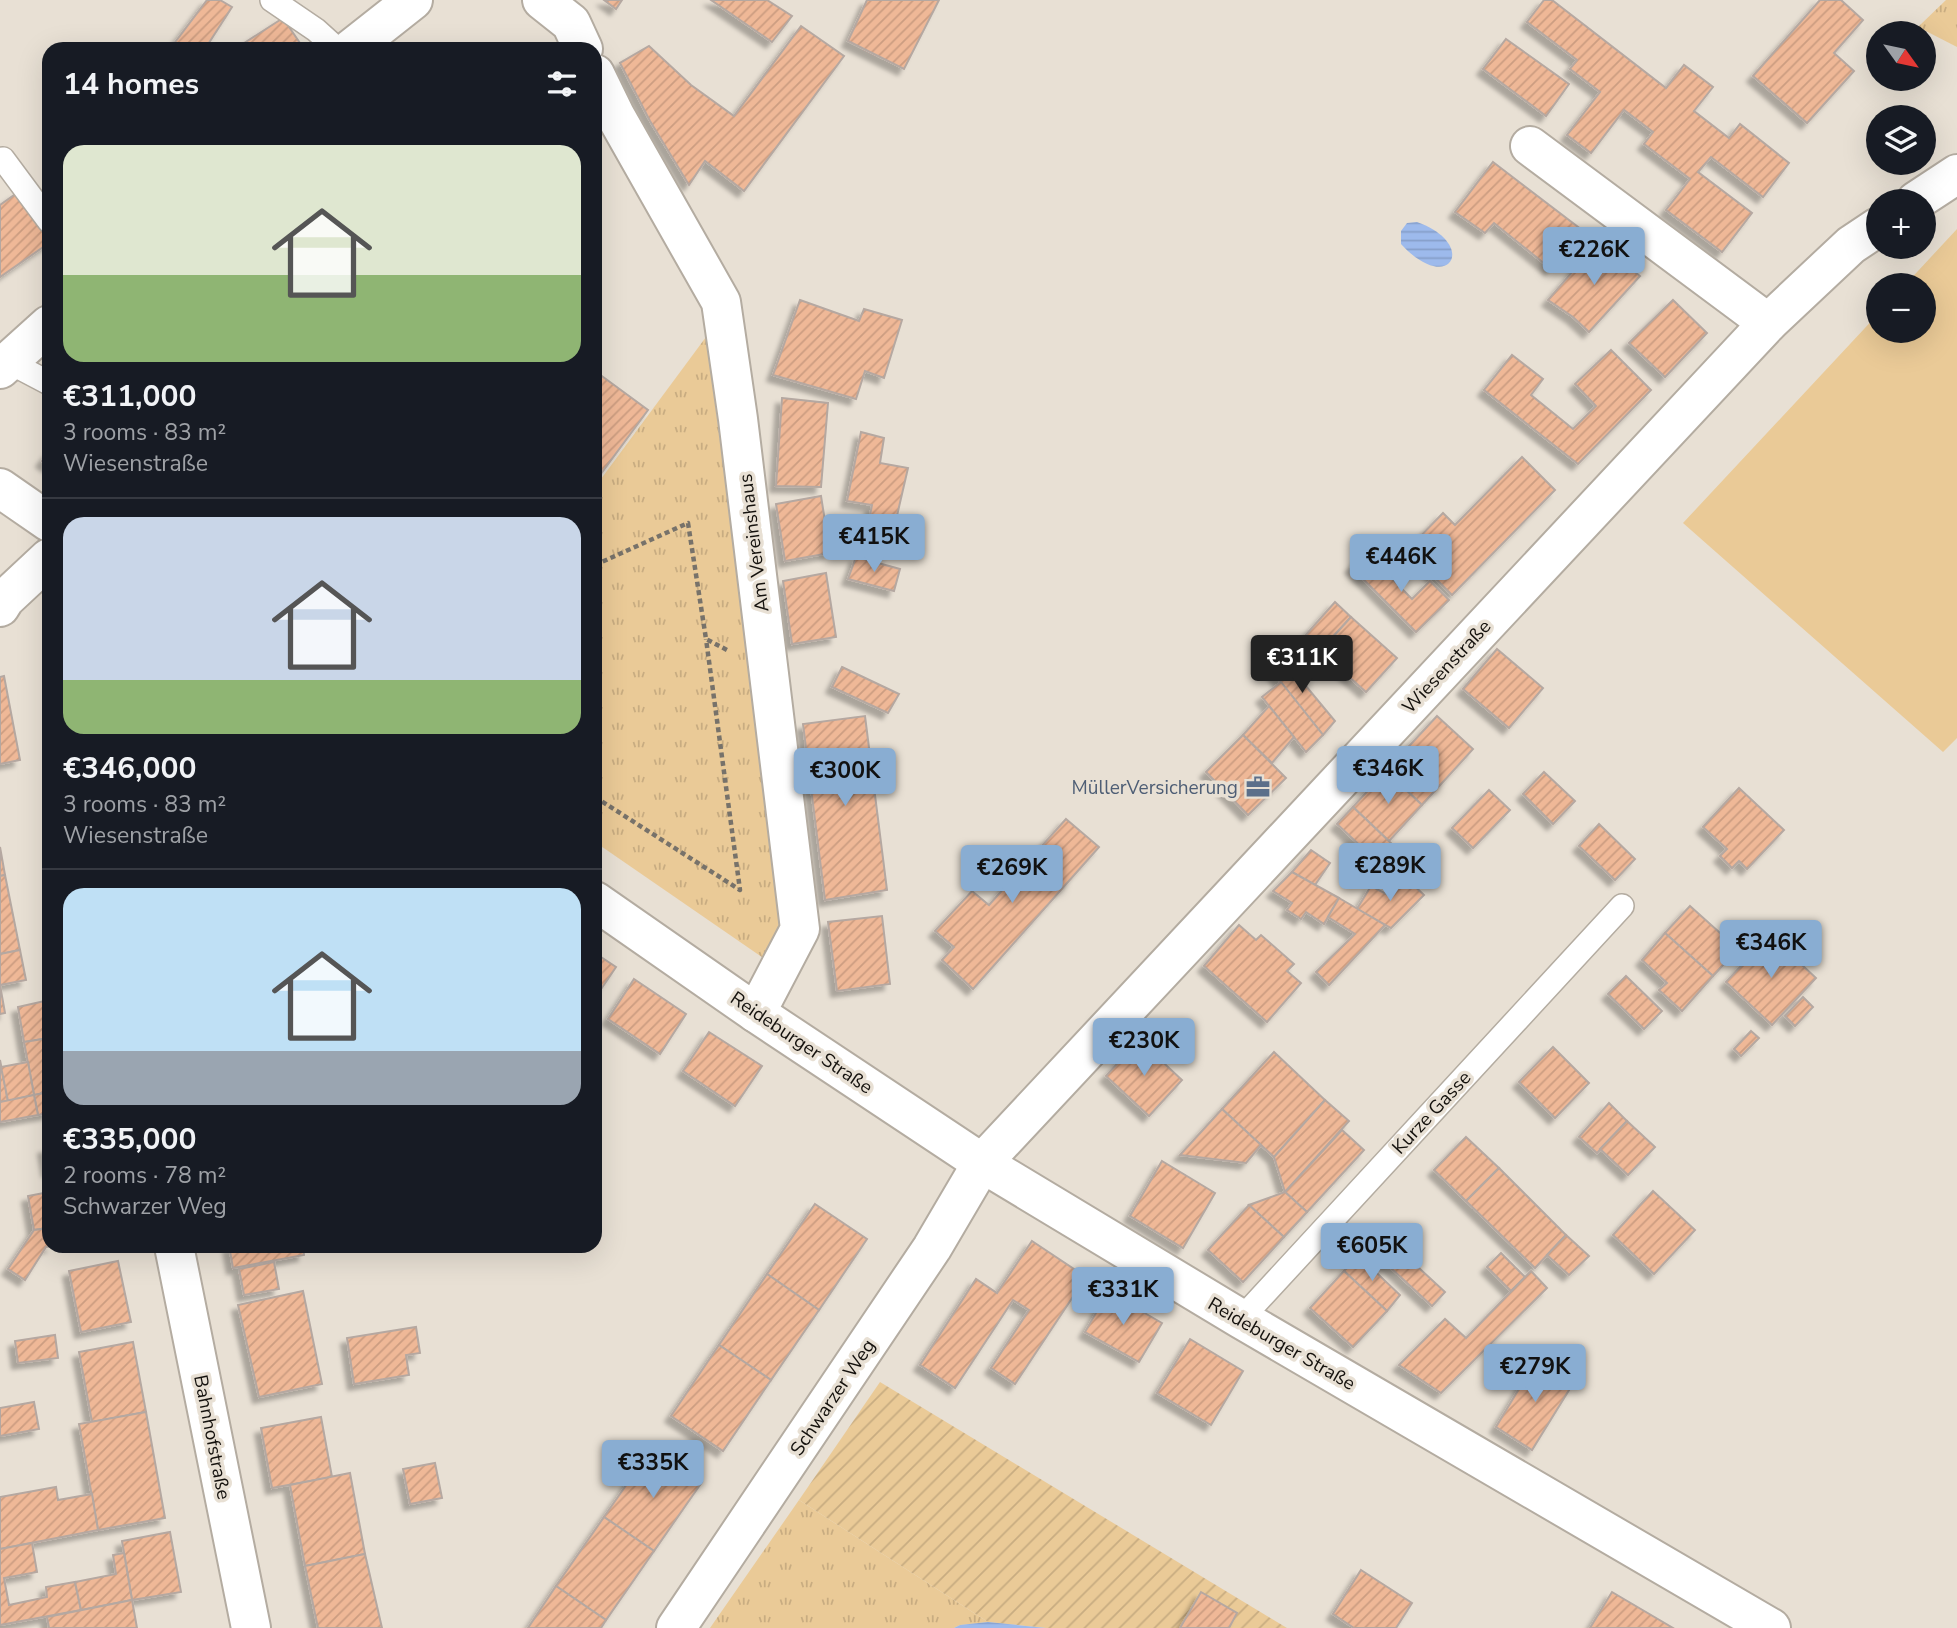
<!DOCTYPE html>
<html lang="en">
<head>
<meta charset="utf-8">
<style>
	:root { --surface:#171b24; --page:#242831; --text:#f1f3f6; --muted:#9ea1a6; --line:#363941; --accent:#89add2 }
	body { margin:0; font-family:"Nunito Sans",sans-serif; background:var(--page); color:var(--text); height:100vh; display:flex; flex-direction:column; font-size:26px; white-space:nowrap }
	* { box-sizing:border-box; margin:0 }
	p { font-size:23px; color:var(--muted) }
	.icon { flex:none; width:38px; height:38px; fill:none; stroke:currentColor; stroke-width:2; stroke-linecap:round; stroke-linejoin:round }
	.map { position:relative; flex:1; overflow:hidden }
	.sheet { position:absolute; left:42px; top:42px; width:560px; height:1211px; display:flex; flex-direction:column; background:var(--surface); border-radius:21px; box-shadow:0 7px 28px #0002 }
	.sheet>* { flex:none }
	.needle { width:46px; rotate:123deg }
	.tools { position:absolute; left:1866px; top:21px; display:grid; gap:14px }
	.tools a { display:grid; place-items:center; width:70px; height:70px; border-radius:50%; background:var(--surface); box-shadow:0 7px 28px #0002; font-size:35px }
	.price { position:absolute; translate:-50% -60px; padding:0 16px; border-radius:7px; background:var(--accent); color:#111; font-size:23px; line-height:46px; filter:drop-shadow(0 2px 4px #0008) }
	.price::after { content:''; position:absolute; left:50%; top:42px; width:21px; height:16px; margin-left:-10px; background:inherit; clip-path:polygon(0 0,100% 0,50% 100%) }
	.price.active { background:#222; color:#fff }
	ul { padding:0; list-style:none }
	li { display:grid; align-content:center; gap:14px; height:371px; padding:0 21px }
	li+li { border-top:2px solid var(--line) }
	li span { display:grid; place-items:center; height:217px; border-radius:21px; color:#555 }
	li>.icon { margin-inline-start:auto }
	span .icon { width:126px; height:126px; fill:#fffc; stroke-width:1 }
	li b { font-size:30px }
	h2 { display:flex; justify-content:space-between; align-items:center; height:84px; padding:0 21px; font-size:30px }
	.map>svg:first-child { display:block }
	.grass { fill:url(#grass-tufts) }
	.garden { fill:url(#garden-furrows) }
	.pitch { fill:#eaca97 }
	.water { fill:url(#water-rules) }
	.building { fill:url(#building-hatch); stroke:#b5a8a1; stroke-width:2; filter:url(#shadow) }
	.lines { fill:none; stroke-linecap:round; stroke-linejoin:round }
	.lane-casing { stroke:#b4aca1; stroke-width:26 }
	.street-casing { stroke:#b4aca1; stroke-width:42 }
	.secondary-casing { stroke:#b4aca1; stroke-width:42 }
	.path { stroke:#77726a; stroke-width:4.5; stroke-dasharray:5 3.5; stroke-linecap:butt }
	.lane { stroke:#fff; stroke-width:23 }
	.street { stroke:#fff; stroke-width:38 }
	.secondary { stroke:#fff; stroke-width:38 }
	.labels { text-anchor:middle; stroke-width:7; stroke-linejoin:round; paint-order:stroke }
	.street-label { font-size:19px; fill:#14110d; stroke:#e8e0d4 }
	.service-label { font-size:19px; fill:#4e5e75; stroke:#e8e0d4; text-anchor:end }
</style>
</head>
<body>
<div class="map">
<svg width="1957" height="1628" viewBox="0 0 1957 1628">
	<defs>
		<pattern id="grass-tufts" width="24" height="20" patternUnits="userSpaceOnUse" patternTransform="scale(1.75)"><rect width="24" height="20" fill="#eaca97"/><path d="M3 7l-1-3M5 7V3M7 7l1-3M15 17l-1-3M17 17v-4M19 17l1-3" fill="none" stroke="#c8ac81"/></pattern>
		<pattern id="garden-furrows" width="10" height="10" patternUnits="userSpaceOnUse" patternTransform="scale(1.75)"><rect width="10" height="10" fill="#eaca97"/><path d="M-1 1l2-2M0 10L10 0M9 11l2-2" fill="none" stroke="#c8ac81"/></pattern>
		<pattern id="water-rules" width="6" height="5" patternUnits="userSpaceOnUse" patternTransform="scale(1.75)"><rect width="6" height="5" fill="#9dbaec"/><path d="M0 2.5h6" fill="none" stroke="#869fc9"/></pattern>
		<pattern id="building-hatch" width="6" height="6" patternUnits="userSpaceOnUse" patternTransform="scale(1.75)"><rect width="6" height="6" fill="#efb897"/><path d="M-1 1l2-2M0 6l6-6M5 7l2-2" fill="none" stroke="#cc9d81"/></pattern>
		<filter id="shadow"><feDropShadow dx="-6" dy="6" stdDeviation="2" flood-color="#0004"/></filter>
	</defs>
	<rect width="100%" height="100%" fill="#e8e0d4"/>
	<g class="grass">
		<path d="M1946,0h11v47l-39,-20z"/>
		<path d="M706,337l79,581 -19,42 -171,-118v-355z"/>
		<path d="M799,1500l189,122 -28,3 -6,3h-244z"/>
	</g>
	<path class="garden" d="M880,1382l407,246h-241l-58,-6 -189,-122z"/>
	<path class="pitch" d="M1957,229v509l-14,14 -260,-229 195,-209v17h45v-46h-18z"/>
	<g class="water">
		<path d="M1417,222c62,22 33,75 -16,22v-13l6,-8z"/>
		<path d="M988,1622l58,6h-92l6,-3z"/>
	</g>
	<g class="building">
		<path d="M207,0h13l12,7 -27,42h-35z"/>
		<path d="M604,0h18l-6,9z"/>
		<path d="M711,0h56l25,16 -20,26z"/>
		<path d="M867,0h72l-35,69 -56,-28z"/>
		<path d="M1544,0h8l114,88 18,-23 29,22 -19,24 35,27 11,-14 49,39 -26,34 -52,-40 -13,15 54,41 -30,39 -56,-42 24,-31 -46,-35 9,-12 -29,-22 -33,43 -24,-18 33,-43 -30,-23 7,-9 -50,-38z"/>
		<path d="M1820,0h21l22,20 -29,33 20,18 -47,52 -54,-47z"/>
		<path d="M283,18l21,31h-69z"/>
		<path d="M801,26l43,30 -100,135 -39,-30 -16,24 -39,-64 -30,-58 29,-17 42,39 43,31z"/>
		<path d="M1506,39l63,45 -23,32 -63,-47z"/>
		<path d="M1493,162l89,68 -31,39 -57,-46 -9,10 -30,-21z"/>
		<path d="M17,193l32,44v6l-49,34v-72z"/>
		<path d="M1598,242l42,34 -51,56 -16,-15 -25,-17z"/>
		<path d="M800,300l59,21 5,-12 38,11 -18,58 -19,-7 -9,28 -83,-24z"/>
		<path d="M1673,300l34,33 -42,44 -36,-34z"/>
		<path d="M1611,350l40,40 -73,74 -94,-74 28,-35 31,24 -12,16 42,34 23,-23 -21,-22z"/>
		<path d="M595,371l53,39 -48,65 -5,-4z"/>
		<path d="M782,398l46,5 -7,84 -45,-1z"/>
		<path d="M861,432l23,6 -4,25 28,5 -12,52 -26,-5 2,-10 -25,-4z"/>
		<path d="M49,452v14l-7,-5z"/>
		<path d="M1522,457l33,33 -103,105 -45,-45 36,-37 12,12z"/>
		<path d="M821,496l9,57 -45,8 -9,-57z"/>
		<path d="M1366,552l46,47 18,-18 19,19 -33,32 -65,-65z"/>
		<path d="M856,557l44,12 -6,22 -46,-12z"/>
		<path d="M826,573l10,64 -44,7 -9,-63z"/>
		<path d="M1335,602l16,15 -31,34 -16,-14z"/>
		<path d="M1351,617l46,41 -31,34 -46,-41z"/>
		<path d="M1497,649l46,39 -34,40 -46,-39z"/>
		<path d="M1281,656l54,65 -12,14 -55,-69z"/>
		<path d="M842,667l57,27 -11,19 -56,-26z"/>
		<path d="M4,676l16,84 -20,4v-87z"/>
		<path d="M1281,682l42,53 -17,17 -44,-55z"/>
		<path d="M1269,706l25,31 -22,26 -29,-28z"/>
		<path d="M865,716l22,174 -62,10 -22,-176z"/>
		<path d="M1437,716l36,33 -51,56 -36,-34z"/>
		<path d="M1243,735l43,43 -38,37 -42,-43z"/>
		<path d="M1386,771l36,34 -33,36 -36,-34z"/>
		<path d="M1544,772l31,29 -22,23 -30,-30z"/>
		<path d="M1739,788l45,42 -37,39 -8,-8 -7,7 -12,-12 7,-7 -24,-22z"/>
		<path d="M1489,790l21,20 -37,38 -21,-20z"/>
		<path d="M1353,807l61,58 -15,17 -62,-58z"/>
		<path d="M1066,819l33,28 -126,142 -31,-29 12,-13 -19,-16 37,-40 17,14z"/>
		<path d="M1599,824l36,35 -20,21 -36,-34z"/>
		<path d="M0,847l5,28 -5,1z"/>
		<path d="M1311,850l19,13 -15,22 -23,-13z"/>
		<path d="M1292,872l47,26 -15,26 -18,-12 -5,7 -14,-9 5,-7 -19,-12z"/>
		<path d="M5,875l15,75 -20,4v-78z"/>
		<path d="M1407,879l17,16 -33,33 -34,-19 14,-23 19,10z"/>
		<path d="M1339,898l46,27 -56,60 -13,-13 39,-38 -27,-17z"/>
		<path d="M1690,906l48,43 -25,27 -48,-43z"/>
		<path d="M882,916l8,68 -53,7 -9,-69z"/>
		<path d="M1239,925l17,15 5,-5 33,29 -7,7 14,12 -34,39 -63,-56z"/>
		<path d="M1665,933l48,43 -31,35 -23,-21 8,-7 -25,-23z"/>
		<path d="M1770,935l46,43 -44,47 -46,-43z"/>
		<path d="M20,950l6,30 -26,5v-31z"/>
		<path d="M595,953l21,14 -21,31z"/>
		<path d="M1626,976l36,35 -18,18 -36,-35z"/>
		<path d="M634,979l52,35 -26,40 -52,-35z"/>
		<path d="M0,985l5,28 -5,1z"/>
		<path d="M1803,997l10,10 -18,19 -10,-10z"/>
		<path d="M49,1000v38l-25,4 -6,-35z"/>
		<path d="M1751,1031l8,7 -18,18 -7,-7z"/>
		<path d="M709,1032l53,34 -27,40 -52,-35z"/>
		<path d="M49,1038v54l-15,3 -10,-53z"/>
		<path d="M1139,1040l43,40 -33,36 -43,-40z"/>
		<path d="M1553,1047l36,36 -34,35 -36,-36z"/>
		<path d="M1274,1052l51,48 -51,57 -52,-48z"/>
		<path d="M0,1060l8,41 -8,1z"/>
		<path d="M28,1062l6,33 -26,6 -7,-34z"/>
		<path d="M49,1092v21l-11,2 -4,-20z"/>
		<path d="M34,1095l4,20 -38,7v-20z"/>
		<path d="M1325,1100l24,21 -64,71 -11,-35z"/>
		<path d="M1609,1103l18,18 -30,32 -18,-16z"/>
		<path d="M1222,1109l39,36 -15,18 -66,-8z"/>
		<path d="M1627,1121l28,26 -27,28 -28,-26z"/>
		<path d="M1342,1130l22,20 -57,62 -22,-20z"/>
		<path d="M1466,1137l33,31 -33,33 -32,-31z"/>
		<path d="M49,1147v24h-1l-4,-23z"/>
		<path d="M1162,1161l53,32 -32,55 -53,-32z"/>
		<path d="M1499,1168l67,67 -31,33 -69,-67z"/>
		<path d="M1653,1191l42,39 -41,44 -41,-39z"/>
		<path d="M49,1192v36l-15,2 -6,-34z"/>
		<path d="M1285,1192l22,20 -23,25 -35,-32z"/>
		<path d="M815,1204l52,35 -48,71 -52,-36z"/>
		<path d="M1249,1205l35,32 -41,45 -35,-32z"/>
		<path d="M49,1228v18h4l-7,1 -21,33 -17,-11 26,-39z"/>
		<path d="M1380,1232l65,60 -13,14 -65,-60z"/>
		<path d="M1566,1235l23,21 -20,19 -22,-20z"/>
		<path d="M1032,1241l54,36 -71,107 -24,-16 38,-58 -16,-10 -58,88 -35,-23 56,-86 21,14z"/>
		<path d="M229,1246h74l1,9 -71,13z"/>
		<path d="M1501,1253l24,24 -14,14 -24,-24z"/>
		<path d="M1359,1256l41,39 -13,16 -43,-40z"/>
		<path d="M118,1261l13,61 -50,10 -12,-61z"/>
		<path d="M274,1262l5,27 -35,6 -5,-26z"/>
		<path d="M1344,1271l43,40 -34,36 -43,-39z"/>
		<path d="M1531,1271l16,17 -106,105 -42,-28 46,-46 21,19z"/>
		<path d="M767,1274l52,36 -48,70 -52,-35z"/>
		<path d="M303,1291l19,93 -63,13 -21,-92z"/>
		<path d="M1108,1292l54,31 -23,39 -54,-30z"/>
		<path d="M416,1327l4,26 -14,2 3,20 -55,9 -7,-46z"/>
		<path d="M55,1335l3,23 -40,5 -3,-22z"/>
		<path d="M1190,1339l53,32 -32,54 -54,-32z"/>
		<path d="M133,1342l13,70 -54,10 -13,-70z"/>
		<path d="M719,1345l52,35 -48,71 -52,-35z"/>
		<path d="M1537,1359l37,23 -42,68 -36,-23z"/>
		<path d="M34,1402l5,27 -39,7v-28z"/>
		<path d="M146,1412l19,106 -67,12 -19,-106z"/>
		<path d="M321,1417l11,60 -60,11 -11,-60z"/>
		<path d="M652,1448l50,34 -48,69 -50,-34z"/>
		<path d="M435,1463l7,35 -32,6 -7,-35z"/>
		<path d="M350,1473l15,81 -60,12 -15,-81z"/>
		<path d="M56,1487l2,13 34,-6 6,36 -98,19v-52z"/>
		<path d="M604,1517l50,34 -48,69 -50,-34z"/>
		<path d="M170,1532l11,60 -49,8 -10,-59z"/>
		<path d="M32,1543l5,29 -33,6 5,27 38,-8 -1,-10 29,-5 6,28 -81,15v-76z"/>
		<path d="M124,1553l8,47 -51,10 -6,-28 41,-8 -3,-19z"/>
		<path d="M365,1554l17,74h-64l-13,-62z"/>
		<path d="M1361,1570l51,33 -16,25h-42l-21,-14z"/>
		<path d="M556,1586l50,34 -5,8h-73z"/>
		<path d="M1201,1592l36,21 -8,15h-49z"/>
		<path d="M1612,1592l61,36h-83z"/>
		<path d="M132,1600l5,28h-88l-2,-11z"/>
	</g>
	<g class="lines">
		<g class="lane-casing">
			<g id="lane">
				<path d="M272,0l44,30 21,19"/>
				<path d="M3,159l46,62"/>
				<path d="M9,362l40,21"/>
				<path d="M1241,1319l381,-413"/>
			</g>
		</g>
		<g class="street-casing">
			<g id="street">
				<path d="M542,0l29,23 12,26"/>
				<path d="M351,49l62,-49"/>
				<path d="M595,74l20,41 106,187 17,117 62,510 -44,84"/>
				<path d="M1530,146l238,177"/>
				<path d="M1916,201l41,-27"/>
				<path d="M0,369l49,-44"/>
				<path d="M0,607l5,-8 44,-41"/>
				<path d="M676,1628l256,-380 50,-85 786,-840 83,-78 27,-18"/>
			</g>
		</g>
		<g class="secondary-casing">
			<g id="secondary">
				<path d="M0,488l49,34"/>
				<path d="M595,901l161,112 226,150 259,156 530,309"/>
				<path d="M174,1246l77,382"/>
			</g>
		</g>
		<g class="path">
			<path d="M595,565l93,-42 18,116 21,11"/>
			<path d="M595,797l145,93 -34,-251"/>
		</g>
		<use href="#lane" class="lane"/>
		<use href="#street" class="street"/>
		<use href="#secondary" class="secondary"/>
	</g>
	<defs>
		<g id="office-bare" transform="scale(1.89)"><path d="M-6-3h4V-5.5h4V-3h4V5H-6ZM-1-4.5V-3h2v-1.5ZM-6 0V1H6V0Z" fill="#5c6f8a" stroke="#e8e0d4" stroke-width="2.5" paint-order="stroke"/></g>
	</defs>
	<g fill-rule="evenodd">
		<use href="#office-bare" x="1258" y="787"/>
	</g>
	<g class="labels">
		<g class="street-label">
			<text transform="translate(753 543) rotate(-97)" y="7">Am Vereinshaus</text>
			<text transform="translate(1446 666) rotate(-47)" y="7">Wiesenstraße</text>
			<text transform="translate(802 1042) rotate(34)" y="7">Reideburger Straße</text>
			<text transform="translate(1431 1112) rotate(-47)" y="7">Kurze Gasse</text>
			<text transform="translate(1282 1343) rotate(30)" y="7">Reideburger Straße</text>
			<text transform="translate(832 1397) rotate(-56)" y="7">Schwarzer Weg</text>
			<text transform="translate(213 1437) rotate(79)" y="7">Bahnhofstraße</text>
		</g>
		<g class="service-label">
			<text x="1238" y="794">MüllerVersicherung</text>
		</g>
	</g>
</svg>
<div class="tools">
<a><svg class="needle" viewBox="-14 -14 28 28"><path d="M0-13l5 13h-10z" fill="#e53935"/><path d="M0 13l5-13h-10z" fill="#9ea1a6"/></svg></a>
<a><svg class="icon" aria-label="layers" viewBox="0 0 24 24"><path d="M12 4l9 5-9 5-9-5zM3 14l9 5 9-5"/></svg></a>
<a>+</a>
<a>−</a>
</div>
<b class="price" style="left:1594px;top:287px">€226K</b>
<b class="price" style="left:874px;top:574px">€415K</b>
<b class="price" style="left:1401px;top:594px">€446K</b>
<b class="price active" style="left:1302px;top:695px">€311K</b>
<b class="price" style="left:1388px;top:806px">€346K</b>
<b class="price" style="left:845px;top:808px">€300K</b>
<b class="price" style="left:1390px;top:903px">€289K</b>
<b class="price" style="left:1012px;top:905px">€269K</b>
<b class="price" style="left:1771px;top:980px">€346K</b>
<b class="price" style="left:1144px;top:1078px">€230K</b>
<b class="price" style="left:1372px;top:1283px">€605K</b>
<b class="price" style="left:1123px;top:1327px">€331K</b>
<b class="price" style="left:1535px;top:1404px">€279K</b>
<b class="price" style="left:653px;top:1500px">€335K</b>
<section class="sheet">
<h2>14 homes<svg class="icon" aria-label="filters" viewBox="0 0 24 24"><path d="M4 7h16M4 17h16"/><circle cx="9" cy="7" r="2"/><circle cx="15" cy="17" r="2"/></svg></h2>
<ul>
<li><span style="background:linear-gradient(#dfe7d0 60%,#8fb573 0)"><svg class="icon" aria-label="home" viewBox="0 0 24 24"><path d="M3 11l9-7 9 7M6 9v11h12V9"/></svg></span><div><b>€311,000</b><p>3 rooms · 83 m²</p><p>Wiesenstraße</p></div></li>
<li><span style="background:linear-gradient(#c9d6e8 75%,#8fb573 0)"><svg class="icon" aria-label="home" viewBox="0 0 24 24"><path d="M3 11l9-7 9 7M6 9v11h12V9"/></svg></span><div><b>€346,000</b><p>3 rooms · 83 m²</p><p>Wiesenstraße</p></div></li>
<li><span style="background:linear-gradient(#bfe0f5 75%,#9aa5b1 0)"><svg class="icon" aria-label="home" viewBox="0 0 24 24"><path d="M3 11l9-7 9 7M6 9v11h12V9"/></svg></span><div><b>€335,000</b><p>2 rooms · 78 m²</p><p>Schwarzer Weg</p></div></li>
</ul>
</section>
</div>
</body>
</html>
